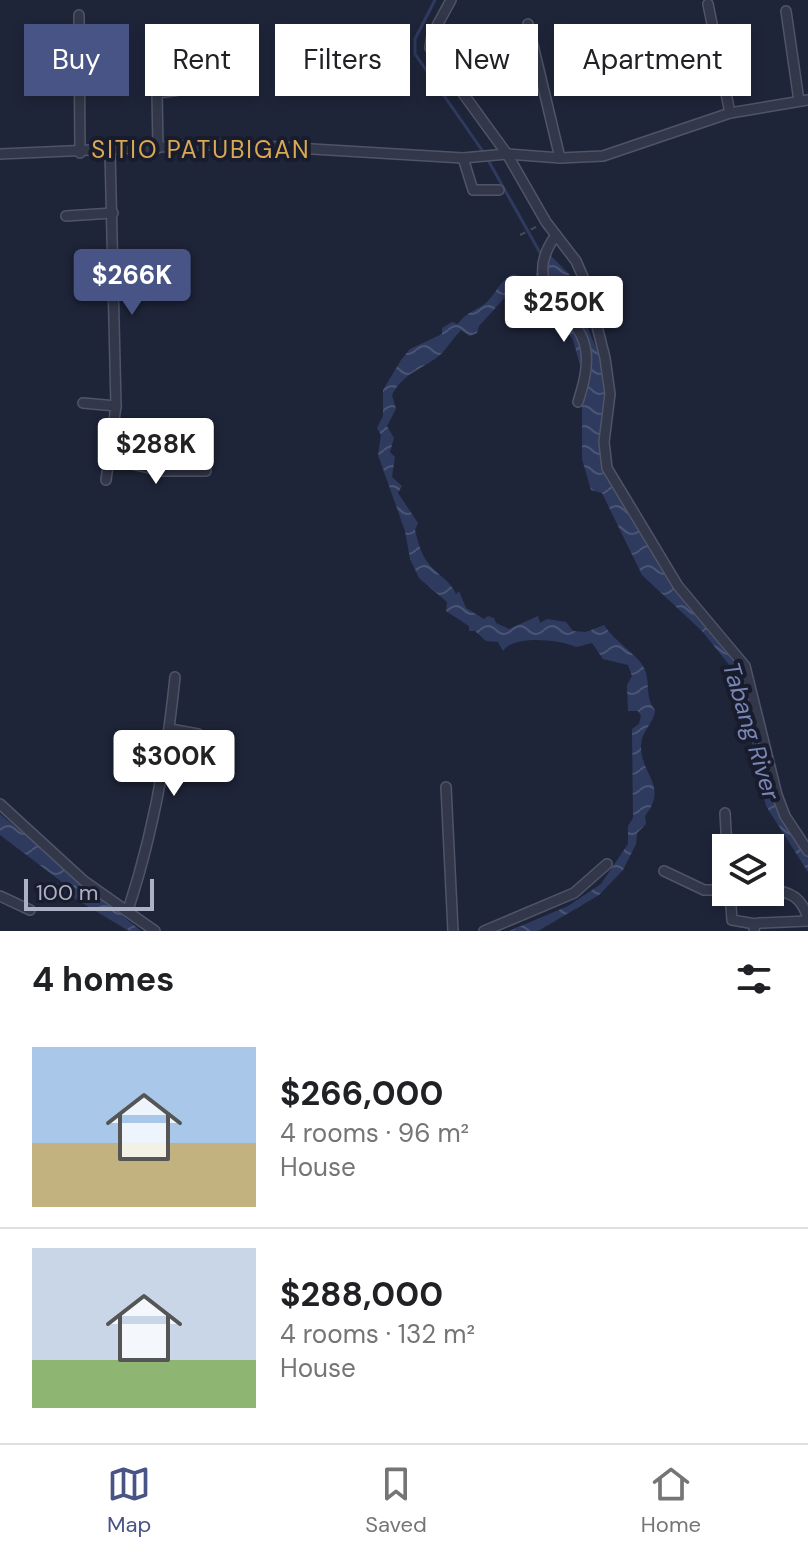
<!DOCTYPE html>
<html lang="en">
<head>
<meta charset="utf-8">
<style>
	:root { --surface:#fff; --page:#f6f6f6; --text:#202124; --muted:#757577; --line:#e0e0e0; --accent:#485486 }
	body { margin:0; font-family:"DM Sans",sans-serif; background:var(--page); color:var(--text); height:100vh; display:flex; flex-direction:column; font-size:30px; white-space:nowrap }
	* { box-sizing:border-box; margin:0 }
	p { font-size:26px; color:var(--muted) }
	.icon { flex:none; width:44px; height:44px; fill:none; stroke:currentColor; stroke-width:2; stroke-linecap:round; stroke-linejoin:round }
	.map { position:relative; height:931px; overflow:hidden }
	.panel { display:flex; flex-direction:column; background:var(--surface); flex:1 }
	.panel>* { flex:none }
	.hud { position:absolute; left:24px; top:24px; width:760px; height:72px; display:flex; gap:16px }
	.fabs { position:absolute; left:712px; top:834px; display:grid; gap:16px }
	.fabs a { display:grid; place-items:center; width:72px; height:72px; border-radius:0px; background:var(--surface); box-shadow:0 4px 12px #0003; font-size:40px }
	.scale { position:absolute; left:24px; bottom:20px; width:130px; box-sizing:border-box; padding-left:8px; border:4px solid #acb1c6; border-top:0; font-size:22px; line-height:28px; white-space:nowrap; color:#acb1c6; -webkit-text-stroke:6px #181c2d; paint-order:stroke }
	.price { position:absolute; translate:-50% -68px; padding:0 18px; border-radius:8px; background:#fff; color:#222; font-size:26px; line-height:52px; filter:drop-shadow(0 2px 4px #0008) }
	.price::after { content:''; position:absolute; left:50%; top:48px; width:24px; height:18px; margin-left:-12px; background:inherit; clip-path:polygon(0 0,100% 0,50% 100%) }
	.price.selected { background:var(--accent); color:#fff }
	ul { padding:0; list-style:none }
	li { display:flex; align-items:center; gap:24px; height:200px; padding:0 32px }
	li+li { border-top:2px solid var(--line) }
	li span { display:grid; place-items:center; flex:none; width:224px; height:160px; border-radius:0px; color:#555 }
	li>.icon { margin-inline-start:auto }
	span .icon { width:96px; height:96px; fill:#fffc; stroke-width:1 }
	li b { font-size:34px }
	h2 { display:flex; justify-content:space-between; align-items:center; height:96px; padding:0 32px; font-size:34px }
	.chip { padding:0 28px; border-radius:0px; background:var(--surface); box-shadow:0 4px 12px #0003; font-size:28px; line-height:72px }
	.chip.selected { background:var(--accent); color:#fff }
	.dock { display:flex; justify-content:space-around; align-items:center; height:112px; border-top:2px solid var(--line); background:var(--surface); font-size:22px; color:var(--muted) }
	.dock a { display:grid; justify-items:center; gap:4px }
	.dock .selected { color:var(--accent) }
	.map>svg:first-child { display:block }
	.water { fill:url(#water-waves) }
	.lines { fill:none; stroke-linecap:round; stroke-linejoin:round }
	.stream { stroke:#2f3a5f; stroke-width:3 }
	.minor-casing { stroke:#505467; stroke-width:12 }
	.path { stroke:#3e4f57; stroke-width:2; stroke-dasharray:6 6; stroke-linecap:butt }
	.minor { stroke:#323749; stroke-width:9 }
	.labels { text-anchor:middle; stroke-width:8; stroke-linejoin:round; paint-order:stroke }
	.neighbourhood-label { font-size:24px; letter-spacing:2px; fill:#daa953; stroke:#181c2d }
	.water-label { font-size:24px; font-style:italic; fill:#7a87b5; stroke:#181c2d }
</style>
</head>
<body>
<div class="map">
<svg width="808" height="931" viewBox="0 0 808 931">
	<defs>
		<pattern id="water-waves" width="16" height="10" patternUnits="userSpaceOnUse" patternTransform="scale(2)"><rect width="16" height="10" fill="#2f3a5f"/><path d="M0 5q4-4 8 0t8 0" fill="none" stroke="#4a5474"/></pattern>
	</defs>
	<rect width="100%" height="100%" fill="#1f2539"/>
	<g class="water">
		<path d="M548,253l26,26 8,35 21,51 4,32 -6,49 16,45 48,83 79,96 21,95 43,89v18l-42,-66 -27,-121 -9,-19 -28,-35 -60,-56 -40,-82 -11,-3 -9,-31v-87l-9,-32 -39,-54 5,-27z"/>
		<path d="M514,274l13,4 -1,10 -17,5 -30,33 -2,7 -7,3 -9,-6c-6,6 -17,22 -21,25 -17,14 -37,18 -48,40l4,14 -9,17 7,12 -4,14 5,5 -3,20 10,9 -4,7 20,30 -3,7c3,12 6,24 13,33 9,12 21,16 28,31l3,-3 7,17 18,11 4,-3 6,2 2,5 13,6 29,-13 2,7 7,-4 19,3 7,9 13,1 18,-7c10,16 34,30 40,43 7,13 0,29 11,42 -1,13 -14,22 -14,35 -1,30 28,40 4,71l1,8 -9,9 -1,11 -13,26 -24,25 -61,36h-29l59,-25 33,-22 27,-40v-18l5,-8 -1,-89 7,-5 2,-8 -3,-5h-10l-1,-26 5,-9 -4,-11 -25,-6 -11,-16 -16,4c-17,-8 -64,-12 -73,4l-5,-9 -12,-1 -11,-10h-6v-5l-23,-15 1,-9 -28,-24 -9,-19 -5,-28 -27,-76 3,-20 -4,-7 6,-12v-26l18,-30 9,-11 32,-15v-6l10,-6 6,2c10,-14 19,-13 29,-22 10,-10 13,-22 27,-28z"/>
		<path d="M0,814l141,117h-12l-55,-33 -12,-16 -62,-47z"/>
	</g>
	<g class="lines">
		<g class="stream">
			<path d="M435,0l-20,39v15l69,99"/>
			<path d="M488,160l55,98"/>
		</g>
		<g class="minor-casing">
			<g id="minor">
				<path d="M451,0l-19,35 -2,13 77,106 39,68 30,39 11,25 18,72 5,36 -6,48 3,26 71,118 67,80 32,129 8,21 23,35"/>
				<path d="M708,4l22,109"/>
				<path d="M786,11l13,90"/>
				<path d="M79,15l1,138"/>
				<path d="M528,24l32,134"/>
				<path d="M158,148l-1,-55 23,-3"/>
				<path d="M0,154l227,-10 236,14 44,-4 53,4 43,-2 127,-43 78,-13"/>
				<path d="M463,158l10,32h26"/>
				<path d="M66,216l47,-3"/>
				<path d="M556,235c-41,57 25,72 30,117 2,17 -3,34 -8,50"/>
				<path d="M85,291l30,-4"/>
				<path d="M83,403l33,3"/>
				<path d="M110,459l52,12h44"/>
				<path d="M162,471l2,-35"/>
				<path d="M106,480l10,-74 -6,-255"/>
				<path d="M170,729l28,5"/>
				<path d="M446,787l7,144"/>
				<path d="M0,804l84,77 71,50"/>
				<path d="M725,813l2,35"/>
				<path d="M664,871l40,19h22"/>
				<path d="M771,889c21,4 30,8 37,29"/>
				<path d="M730,892l2,28 23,4"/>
				<path d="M0,896l30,14"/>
				<path d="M128,910c25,-76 39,-153 47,-233"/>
				<path d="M484,931l90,-38 33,-29"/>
				<path d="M754,931l1,-7 5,-1 48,-2"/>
			</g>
		</g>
		<path class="path" d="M520,235l18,-9"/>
		<use href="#minor" class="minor"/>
	</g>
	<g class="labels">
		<g class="neighbourhood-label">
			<text x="201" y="158">SITIO PATUBIGAN</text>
		</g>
		<g class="water-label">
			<text transform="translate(751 731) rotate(73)" y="8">Tabang River</text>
		</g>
	</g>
</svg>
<div class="fabs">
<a><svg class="icon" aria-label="layers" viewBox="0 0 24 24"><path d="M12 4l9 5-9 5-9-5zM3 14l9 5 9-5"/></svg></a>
</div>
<div class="scale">100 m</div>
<b class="price selected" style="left:132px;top:317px">$266K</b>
<b class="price" style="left:564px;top:344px">$250K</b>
<b class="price" style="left:156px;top:486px">$288K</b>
<b class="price" style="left:174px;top:798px">$300K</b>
<div class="hud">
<a class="chip selected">Buy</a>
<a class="chip">Rent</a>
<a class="chip">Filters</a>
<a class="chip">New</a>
<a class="chip">Apartment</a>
</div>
</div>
<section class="panel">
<h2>4 homes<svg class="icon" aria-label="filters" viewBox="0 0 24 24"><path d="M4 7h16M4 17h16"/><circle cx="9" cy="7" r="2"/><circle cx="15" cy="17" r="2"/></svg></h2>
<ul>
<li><span style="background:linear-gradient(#a9c7e8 60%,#c2b280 0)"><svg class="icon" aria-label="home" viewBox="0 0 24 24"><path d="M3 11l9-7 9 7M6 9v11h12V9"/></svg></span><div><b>$266,000</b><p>4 rooms · 96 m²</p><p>House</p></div></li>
<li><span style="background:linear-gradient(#c9d6e8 70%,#8fb573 0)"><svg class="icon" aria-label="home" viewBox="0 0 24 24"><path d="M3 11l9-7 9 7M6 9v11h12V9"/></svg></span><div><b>$288,000</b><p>4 rooms · 132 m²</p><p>House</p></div></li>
</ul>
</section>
<nav class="dock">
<a class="selected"><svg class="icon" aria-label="map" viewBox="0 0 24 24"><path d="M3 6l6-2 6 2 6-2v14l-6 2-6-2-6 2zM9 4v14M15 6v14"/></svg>Map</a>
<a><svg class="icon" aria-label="saved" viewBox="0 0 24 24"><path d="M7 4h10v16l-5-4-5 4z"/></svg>Saved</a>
<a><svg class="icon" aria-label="home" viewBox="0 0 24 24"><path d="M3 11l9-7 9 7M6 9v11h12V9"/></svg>Home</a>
</nav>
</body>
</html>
